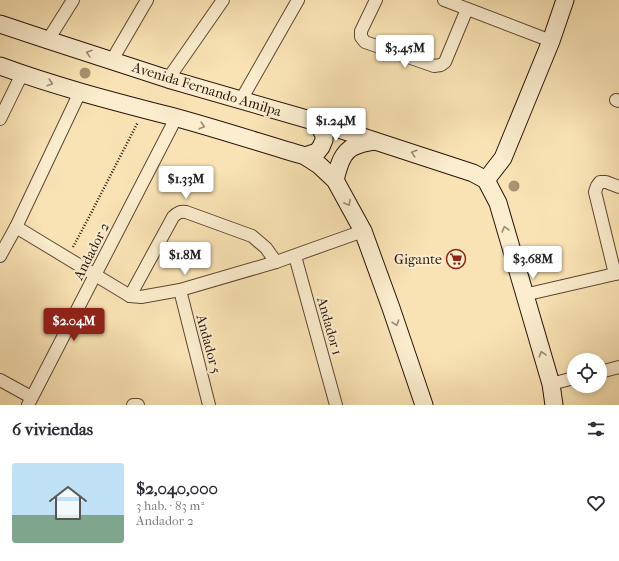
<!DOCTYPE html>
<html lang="es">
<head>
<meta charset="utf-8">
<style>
	:root { --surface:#fff; --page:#f2f2f3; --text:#2b2b33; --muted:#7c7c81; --accent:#8f2418 }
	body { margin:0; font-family:"IM FELL French Canon",serif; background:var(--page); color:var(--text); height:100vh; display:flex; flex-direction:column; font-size:15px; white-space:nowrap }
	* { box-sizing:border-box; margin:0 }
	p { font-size:13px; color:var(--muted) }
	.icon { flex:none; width:22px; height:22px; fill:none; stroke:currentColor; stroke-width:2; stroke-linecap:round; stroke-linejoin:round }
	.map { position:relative; height:405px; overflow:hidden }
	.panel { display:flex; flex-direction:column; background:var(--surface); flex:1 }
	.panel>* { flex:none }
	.tools { position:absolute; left:567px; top:353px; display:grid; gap:8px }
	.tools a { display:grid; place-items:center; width:40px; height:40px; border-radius:50%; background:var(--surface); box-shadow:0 2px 6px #0003; font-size:20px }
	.price { position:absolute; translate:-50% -34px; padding:0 9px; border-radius:4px; background:#fff; color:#222; font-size:13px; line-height:26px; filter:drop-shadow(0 1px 2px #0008) }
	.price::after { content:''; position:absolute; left:50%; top:24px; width:12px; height:9px; margin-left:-6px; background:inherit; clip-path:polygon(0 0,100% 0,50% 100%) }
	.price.active { background:var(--accent); color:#fff }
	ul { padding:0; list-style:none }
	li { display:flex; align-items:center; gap:12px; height:100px; padding:0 12px }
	li span { display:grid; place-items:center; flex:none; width:112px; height:80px; border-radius:4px; color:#555 }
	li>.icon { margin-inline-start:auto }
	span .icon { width:48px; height:48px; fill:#fffc; stroke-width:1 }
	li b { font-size:17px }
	h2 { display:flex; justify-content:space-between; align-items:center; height:48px; padding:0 12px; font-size:17px }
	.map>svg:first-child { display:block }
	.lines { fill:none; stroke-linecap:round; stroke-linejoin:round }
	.street-casing { stroke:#5d4734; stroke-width:14 }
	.secondary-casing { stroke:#29130a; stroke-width:19 }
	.path { stroke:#29130a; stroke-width:2.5; stroke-dasharray:1 2; stroke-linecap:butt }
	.street { stroke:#fbedce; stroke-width:12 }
	.secondary { stroke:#fbedce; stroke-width:17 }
	.tree { fill:#a89271 }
	.oneway { stroke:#9c8b76 }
	.labels { text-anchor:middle; stroke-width:4; stroke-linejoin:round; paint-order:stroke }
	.street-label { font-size:14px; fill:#29130a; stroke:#fbedce }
	.poi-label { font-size:14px; fill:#29130a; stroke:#fbedce; text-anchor:end }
</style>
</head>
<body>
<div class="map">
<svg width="619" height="405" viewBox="0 0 619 405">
	<rect width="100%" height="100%" fill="#f9e3b4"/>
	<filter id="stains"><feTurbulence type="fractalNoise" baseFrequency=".005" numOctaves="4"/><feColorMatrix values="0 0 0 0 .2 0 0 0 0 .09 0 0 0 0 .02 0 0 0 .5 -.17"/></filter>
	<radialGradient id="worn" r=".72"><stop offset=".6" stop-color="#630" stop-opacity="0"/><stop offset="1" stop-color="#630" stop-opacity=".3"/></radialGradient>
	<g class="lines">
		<g class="street-casing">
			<g id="street">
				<path d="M376,0l-15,31v6l4,5 69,24 7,-1 4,-3 22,-53"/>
				<path d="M444,0l107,41"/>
				<path d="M48,40l25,-40"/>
				<path d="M112,60l35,-60"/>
				<path d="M168,79l55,-79"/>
				<path d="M241,100l57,-100"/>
				<path d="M616,100l3,1"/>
				<path d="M0,119l22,-45"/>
				<path d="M16,227l114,69 11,1 39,-7 96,-28 87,-31"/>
				<path d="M0,256l16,-29 64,-135"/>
				<path d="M295,256l41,149"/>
				<path d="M615,274l-20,-82 2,-6 3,-4h6l13,5"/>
				<path d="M180,290l29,115"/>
				<path d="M524,295l95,-22"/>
				<path d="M130,296l43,-79c4,-4 7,-6 13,-5l66,24 14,12 10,14"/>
				<path d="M600,372l19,-5"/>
				<path d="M0,380l31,17"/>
				<path d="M551,384l23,-6"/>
				<path d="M28,405l148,-287"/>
				<path d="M133,405h5"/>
			</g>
		</g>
		<g class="secondary-casing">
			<g id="secondary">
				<path d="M0,24l48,16 120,39 149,43 156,51 13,7 12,23 53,181 3,21"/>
				<path d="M0,66c57,21 116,36 174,51 44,12 87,26 131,39l14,9 16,15 28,51 28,77 33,97"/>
				<path d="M305,156l12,-4 4,-5 3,-7v-5l-7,-13"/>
				<path d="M335,180c3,-11 6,-27 18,-33 6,-3 14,-5 21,-6"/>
				<path d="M486,180l17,-22 48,-117 14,-41"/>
			</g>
		</g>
		<path class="path" d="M73,247l15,-28 50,-97"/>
		<use href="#street" class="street"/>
		<use href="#secondary" class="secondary"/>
	</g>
	<g class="tree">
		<circle cx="85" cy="73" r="5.5"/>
		<circle cx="514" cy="186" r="5.5"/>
	</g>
	<defs><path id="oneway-chevron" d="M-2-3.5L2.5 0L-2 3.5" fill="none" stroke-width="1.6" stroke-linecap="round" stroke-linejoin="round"/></defs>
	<g class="oneway">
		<use href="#oneway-chevron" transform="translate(89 53) rotate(-163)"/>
		<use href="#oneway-chevron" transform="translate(50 83) rotate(18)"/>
		<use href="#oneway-chevron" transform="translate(202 126) rotate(17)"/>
		<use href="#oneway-chevron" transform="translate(414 153) rotate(-162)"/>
		<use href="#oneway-chevron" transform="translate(348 203) rotate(61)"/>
		<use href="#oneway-chevron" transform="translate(505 229) rotate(-106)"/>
		<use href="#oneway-chevron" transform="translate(396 323) rotate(71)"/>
		<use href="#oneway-chevron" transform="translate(542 354) rotate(-106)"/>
	</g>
	<defs>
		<g id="supermarket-ring" transform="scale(1)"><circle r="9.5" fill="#fbedce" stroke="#8f2418" stroke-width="1.5"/><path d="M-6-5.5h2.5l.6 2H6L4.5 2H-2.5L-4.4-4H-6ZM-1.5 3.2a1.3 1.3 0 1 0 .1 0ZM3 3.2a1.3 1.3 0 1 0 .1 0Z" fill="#8f2418"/></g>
	</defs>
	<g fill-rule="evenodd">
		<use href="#supermarket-ring" x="456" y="259"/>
	</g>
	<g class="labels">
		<g class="street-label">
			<text transform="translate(207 89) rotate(17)" y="5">Avenida Fernando Amilpa</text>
			<text transform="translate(91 251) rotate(-63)" y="5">Andador 2</text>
			<text transform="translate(330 326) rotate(74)" y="5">Andador 1</text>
			<text transform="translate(209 344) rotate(75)" y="5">Andador 5</text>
		</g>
		<g class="poi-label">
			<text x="442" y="264">Gigante</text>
		</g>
	</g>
	<rect width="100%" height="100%" filter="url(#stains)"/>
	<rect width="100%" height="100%" fill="url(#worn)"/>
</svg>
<div class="tools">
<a><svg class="icon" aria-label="locate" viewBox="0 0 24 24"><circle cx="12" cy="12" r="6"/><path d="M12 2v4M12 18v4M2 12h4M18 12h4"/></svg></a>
</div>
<b class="price" style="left:405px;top:69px">$3.45M</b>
<b class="price" style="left:336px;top:142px">$1.24M</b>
<b class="price" style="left:186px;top:200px">$1.33M</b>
<b class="price" style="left:185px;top:276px">$1.8M</b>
<b class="price" style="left:533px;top:280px">$3.68M</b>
<b class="price active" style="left:74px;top:342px">$2.04M</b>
</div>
<section class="panel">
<h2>6 viviendas<svg class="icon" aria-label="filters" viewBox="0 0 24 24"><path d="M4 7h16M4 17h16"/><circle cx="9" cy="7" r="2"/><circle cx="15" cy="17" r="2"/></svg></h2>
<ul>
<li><span style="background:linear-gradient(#bfe0f5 65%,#7fa58c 0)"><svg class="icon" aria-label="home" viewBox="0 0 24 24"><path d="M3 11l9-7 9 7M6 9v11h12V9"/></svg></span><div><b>$2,040,000</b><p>3 hab. · 83 m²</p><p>Andador 2</p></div><svg class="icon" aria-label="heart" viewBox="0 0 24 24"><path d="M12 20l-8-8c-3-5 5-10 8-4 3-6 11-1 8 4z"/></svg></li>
</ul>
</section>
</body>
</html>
